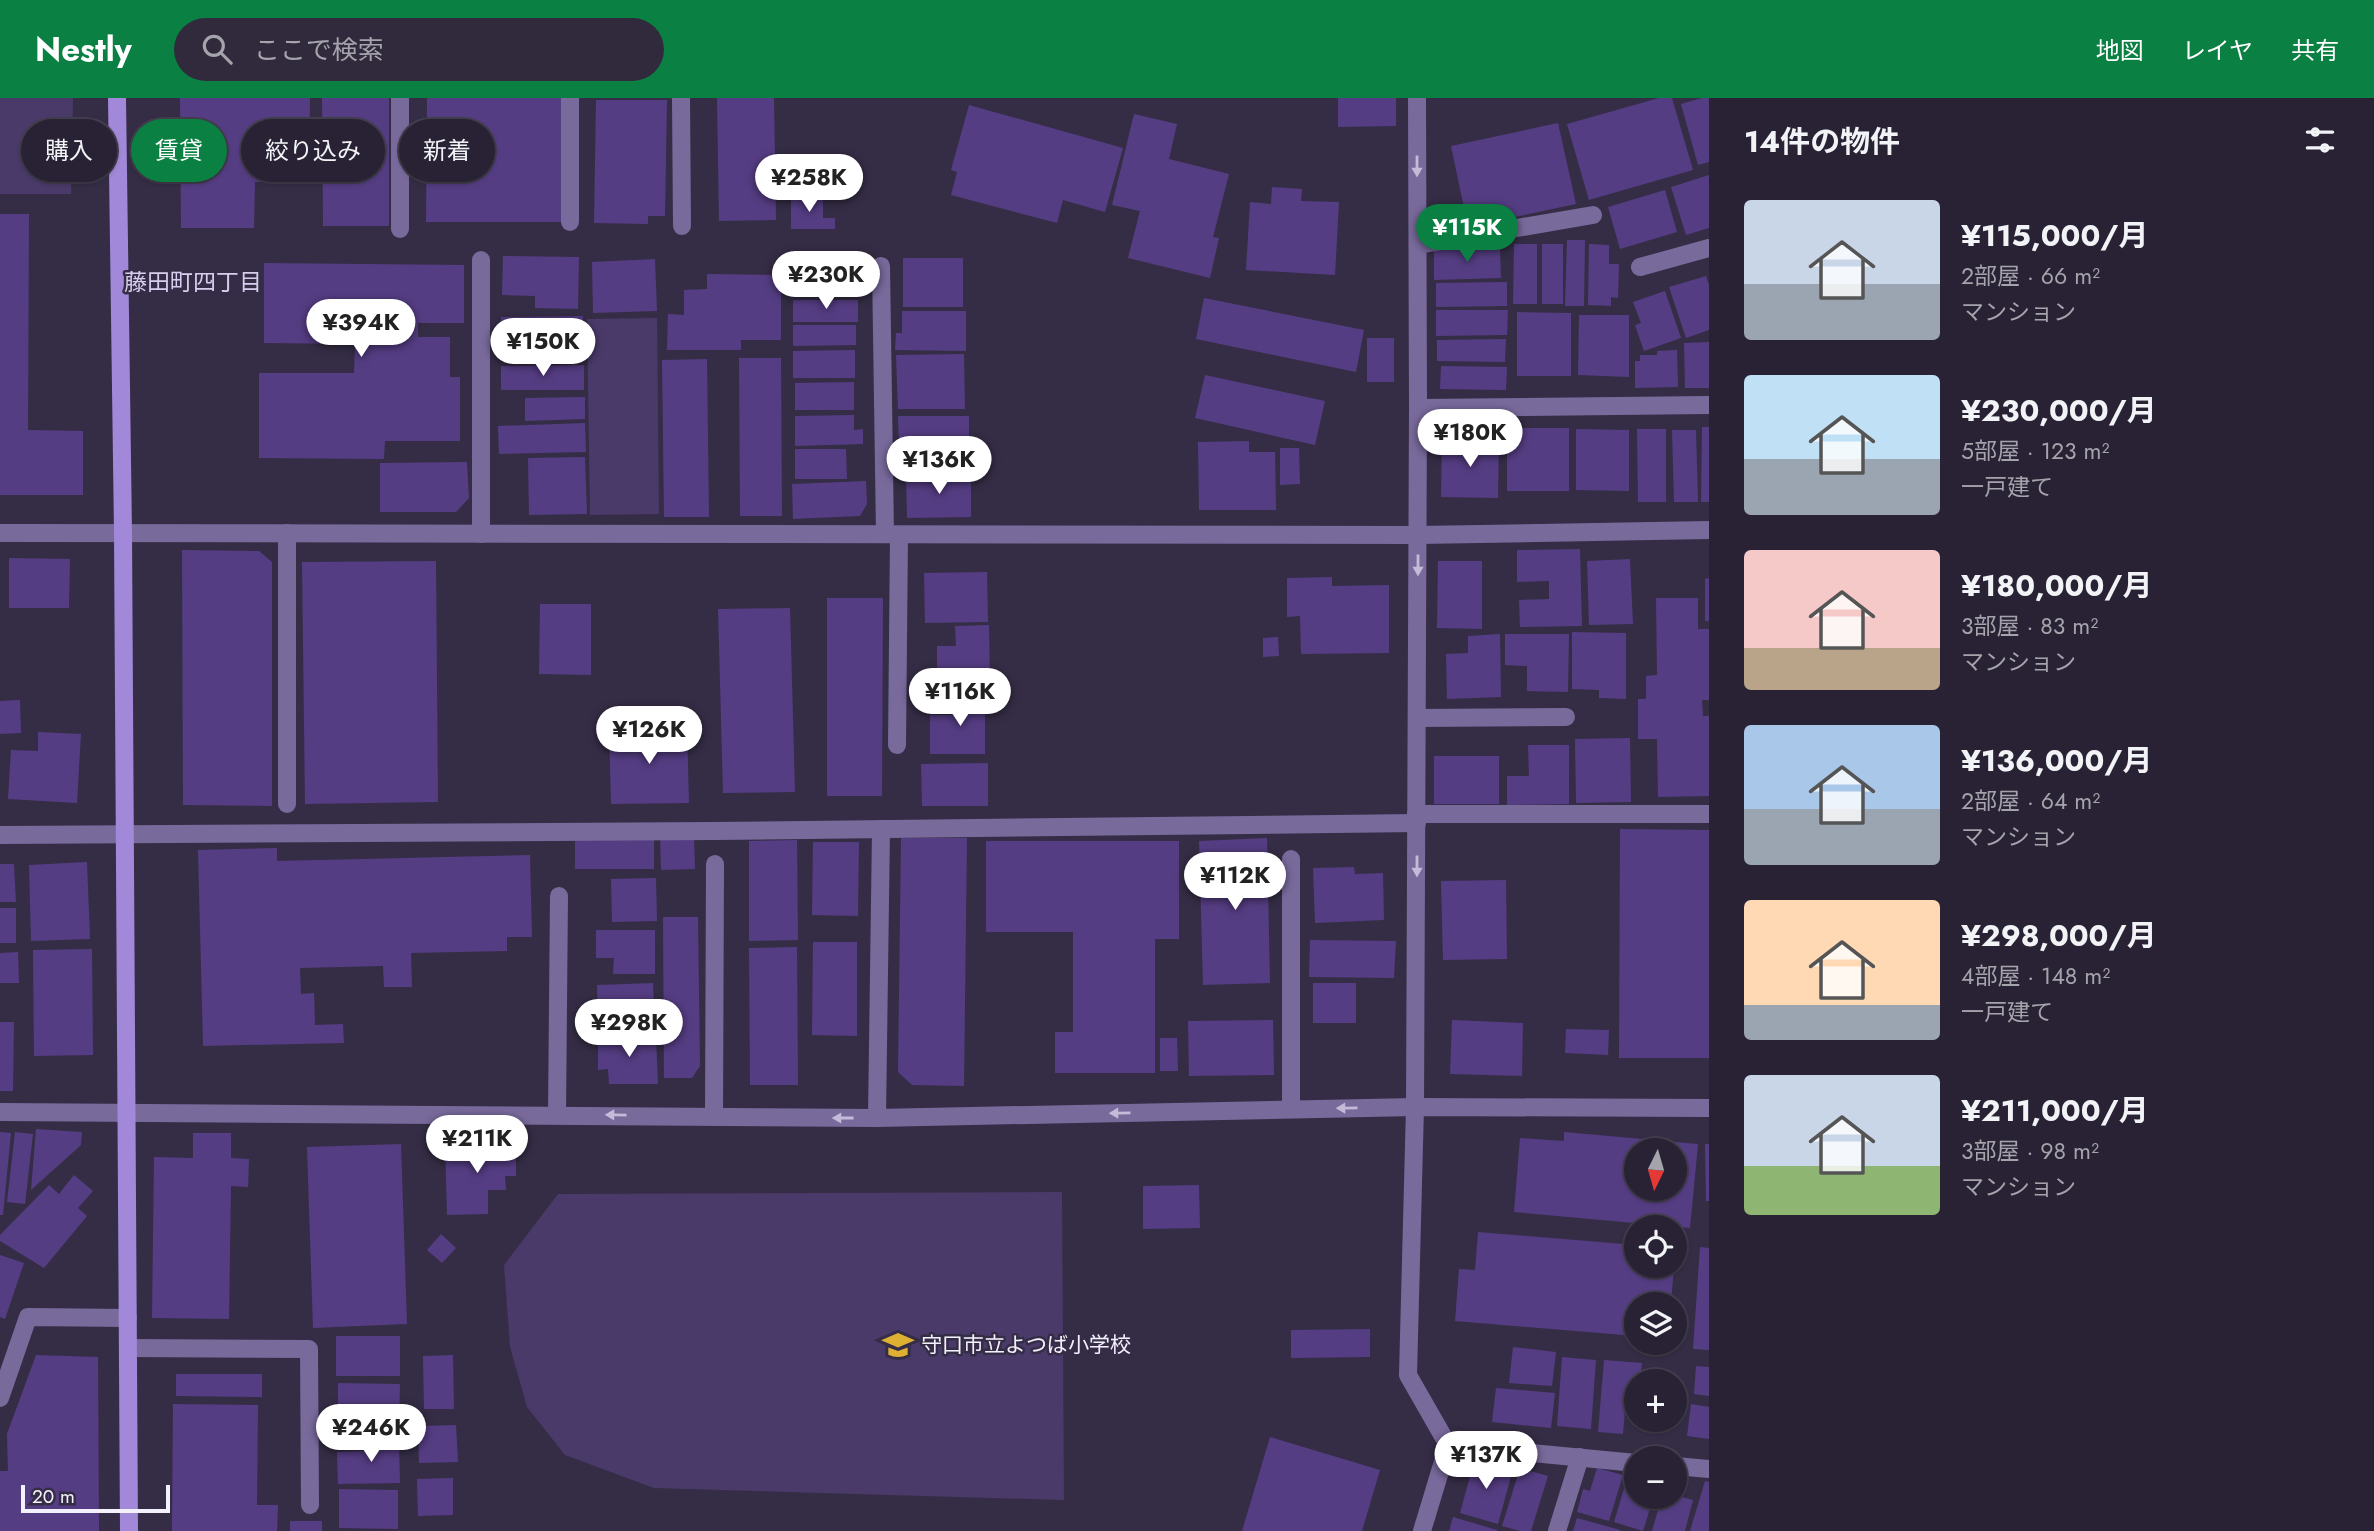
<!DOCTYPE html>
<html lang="ja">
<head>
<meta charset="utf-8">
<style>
	:root { --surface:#282234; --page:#302a3c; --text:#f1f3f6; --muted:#a5a4ac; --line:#443f4f; --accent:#0b8043 }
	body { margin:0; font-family:Jost,"Noto Sans JP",sans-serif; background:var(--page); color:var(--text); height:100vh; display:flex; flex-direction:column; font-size:26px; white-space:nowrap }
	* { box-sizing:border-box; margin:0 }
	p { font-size:23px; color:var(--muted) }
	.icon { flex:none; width:38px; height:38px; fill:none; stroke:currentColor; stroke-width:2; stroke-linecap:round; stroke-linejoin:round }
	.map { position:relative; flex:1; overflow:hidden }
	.side { display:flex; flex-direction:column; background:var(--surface); width:665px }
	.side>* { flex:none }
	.banner { position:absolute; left:21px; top:21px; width:665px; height:63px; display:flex; gap:14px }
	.needle { width:46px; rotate:185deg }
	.tools { position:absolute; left:1624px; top:1040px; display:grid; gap:14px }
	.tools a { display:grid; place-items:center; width:63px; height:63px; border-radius:50%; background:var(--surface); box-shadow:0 2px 5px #0004,0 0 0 2px var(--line); font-size:35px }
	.scale { position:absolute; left:21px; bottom:18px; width:149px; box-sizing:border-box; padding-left:7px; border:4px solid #f4f1fe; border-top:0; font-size:19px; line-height:24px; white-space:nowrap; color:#f4f1fe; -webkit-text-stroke:5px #352d46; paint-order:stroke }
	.price { position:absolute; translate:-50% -60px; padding:0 16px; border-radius:24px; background:#fff; color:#222; font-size:23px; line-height:46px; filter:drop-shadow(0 2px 4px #0008) }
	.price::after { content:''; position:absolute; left:50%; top:42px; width:21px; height:16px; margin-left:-10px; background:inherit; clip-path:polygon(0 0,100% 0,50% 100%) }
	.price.current { background:var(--accent); color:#fff }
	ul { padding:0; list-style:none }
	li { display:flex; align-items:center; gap:21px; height:175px; padding:0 35px }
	li span { display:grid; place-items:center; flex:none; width:196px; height:140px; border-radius:7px; color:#555 }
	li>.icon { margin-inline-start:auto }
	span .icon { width:84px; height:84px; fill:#fffc; stroke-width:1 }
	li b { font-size:30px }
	h2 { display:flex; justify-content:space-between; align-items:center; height:84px; padding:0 35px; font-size:30px }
	.chip { padding:0 24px; border-radius:32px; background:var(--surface); box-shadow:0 2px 5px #0004,0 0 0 2px var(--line); font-size:24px; line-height:63px }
	.chip.current { background:var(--accent); color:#fff }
	header { display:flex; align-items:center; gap:42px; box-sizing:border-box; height:98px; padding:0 35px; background:var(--accent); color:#fff }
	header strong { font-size:33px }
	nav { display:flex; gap:38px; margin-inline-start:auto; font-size:24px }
	.search { width:490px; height:63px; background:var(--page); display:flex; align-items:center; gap:18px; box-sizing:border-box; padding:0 24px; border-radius:38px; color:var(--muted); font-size:26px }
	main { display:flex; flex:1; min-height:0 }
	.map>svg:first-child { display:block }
	.green { fill:#4a3a69 }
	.building { fill:#553d83; fill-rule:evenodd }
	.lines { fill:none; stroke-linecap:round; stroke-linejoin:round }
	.lane { stroke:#796a9c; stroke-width:18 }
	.street { stroke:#796a9c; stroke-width:18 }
	.secondary { stroke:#a188d8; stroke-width:18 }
	.oneway { fill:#c3bbd7 }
	.labels { text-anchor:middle; stroke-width:5; stroke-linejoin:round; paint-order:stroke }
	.poi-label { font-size:21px; fill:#f4f1fe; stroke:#352d46; text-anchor:start }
	.neighbourhood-label { font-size:23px; fill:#d6ceee; stroke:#352d46 }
</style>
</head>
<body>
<header>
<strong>Nestly</strong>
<div class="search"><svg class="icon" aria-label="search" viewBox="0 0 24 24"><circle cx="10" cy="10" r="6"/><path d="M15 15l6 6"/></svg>ここで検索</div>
<nav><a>地図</a><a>レイヤ</a><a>共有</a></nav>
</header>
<main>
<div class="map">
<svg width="1709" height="1433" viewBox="0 0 1709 1433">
	<rect width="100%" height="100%" fill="#352d46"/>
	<g class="green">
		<path d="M0,0h73l-2,96h-71z"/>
		<path d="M657,220l2,196 -69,1 -3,-196z"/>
		<path d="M1062,1094l2,308 -410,-12 -89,-33 -38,-48 -17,-60 -6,-82 54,-71z"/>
	</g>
	<g class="building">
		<path d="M180,0h130l-1,84h-54l-1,46h-73z"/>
		<path d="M322,0h67v128h-66z"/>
		<path d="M427,0h134l1,124h-136z"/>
		<path d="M717,0h57l2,122 -57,1z"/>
		<path d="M1338,0h58v28l-58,1z"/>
		<path d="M1659,0h13l21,72 -104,30 -22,-76z"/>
		<path d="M1702,0h7v64l-11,3 -17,-61z"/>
		<path d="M596,2h71l-2,116h-17v8l-54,-1z"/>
		<path d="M969,7l154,43 -18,64 -42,-12 -6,23 -106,-28 6,-23 -6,-2z"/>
		<path d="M1134,16l43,10 -8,35 60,15 -16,63 6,1 -9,40 -82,-20 12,-47 -28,-6z"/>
		<path d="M1558,25l18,81 -108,23 -17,-81z"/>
		<path d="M1709,77v53l-23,7 -15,-48z"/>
		<path d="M1272,89l30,2 -1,12 38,1 -4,73 -89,-5 4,-68 21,2z"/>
		<path d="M1665,92l12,42 -57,17 -12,-42z"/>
		<path d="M791,98h32v22h12v11h-44z"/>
		<path d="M0,116h29l-1,216 55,1v64h-83z"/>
		<path d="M1567,142h18l-1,66h-19z"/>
		<path d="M1514,146h23v60h-24z"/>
		<rect x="1542" y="146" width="21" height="60"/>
		<path d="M1589,146l20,1v19h10l-1,34 -7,-1v9l-23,-1z"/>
		<path d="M1500,150l1,30 -67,2v-31z"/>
		<path d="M503,158l76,1 -1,52 -43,-1v-12l-33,-1z"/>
		<path d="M858,159l1,19 -68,2v-19z"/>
		<rect x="903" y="160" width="60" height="49"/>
		<path d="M655,161l2,52 -64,2 -1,-51z"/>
		<path d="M264,165l200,2v58h-46v14h32v40h10v64h-75l-1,18 -125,-1v-85h95l1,-29 -91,-1z"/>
		<path d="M707,176l74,1v65h-40v10h-74l1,-36 16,1v-25l23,-1z"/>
		<path d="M1706,178l3,9v45l-23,8 -17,-51z"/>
		<rect x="792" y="180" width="66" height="19"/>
		<path d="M1507,184v24l-71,1v-24z"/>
		<path d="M1665,193l16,47 -37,13 -9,-26 6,-2 -8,-21z"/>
		<path d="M1204,200l160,32 -8,42 -160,-33z"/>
		<rect x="793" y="202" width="65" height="22"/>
		<path d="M1436,212h72l-1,25 -71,1z"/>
		<path d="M902,213h64v40l-71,-1 1,-17h6z"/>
		<path d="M1517,214l54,1v63h-54z"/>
		<path d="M1579,217h50v62l-51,-2z"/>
		<path d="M583,218v41l-41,1 -1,-12 -40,1v-30z"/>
		<path d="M793,227h63v20l-63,1z"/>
		<rect x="1367" y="240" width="27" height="44"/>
		<path d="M1506,241l-1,23 -68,-1v-21z"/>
		<path d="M1709,244v46h-24l-1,-45z"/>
		<path d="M855,252v28h-62v-27z"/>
		<path d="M1677,252l1,37 -43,1v-27h5v-6h17v-4z"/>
		<path d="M964,256l1,55h-67l-2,-54z"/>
		<path d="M739,260h42l1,158h-42z"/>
		<path d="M707,261l2,158h-45l-2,-157z"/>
		<path d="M584,267v25h-83v-24z"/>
		<path d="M1441,268l66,1 -1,23 -66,-1z"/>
		<path d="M1205,277l120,26 -10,44 -120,-27z"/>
		<path d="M854,284v28h-59v-27z"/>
		<path d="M585,299v22l-60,2v-23z"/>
		<path d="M854,317v15l9,-1v15l-68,2v-30z"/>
		<path d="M898,318h71v27h-70z"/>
		<path d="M585,325l1,29 -87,2 -1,-28z"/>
		<path d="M1702,329h7v75h-8z"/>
		<rect x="1507" y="330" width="62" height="63"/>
		<path d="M1576,331l53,1v61l-53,-1z"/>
		<path d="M1637,331h29v73h-28z"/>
		<path d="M1672,332h24l2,72h-24z"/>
		<path d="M1442,342l57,1 -1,57 -57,-1z"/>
		<path d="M1249,343v11h26l1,58h-77l-1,-68z"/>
		<path d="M968,350v21l-67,1 -1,-21z"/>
		<path d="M1280,350h19l1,36 -20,1z"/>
		<path d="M795,351h51l1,30h-52z"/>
		<path d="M585,359l2,57 -58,1 -1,-57z"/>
		<path d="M467,364l2,36 -13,14h-76v-49z"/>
		<path d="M971,377v42l-64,1 -1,-42z"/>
		<path d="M866,383l1,23 -7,12 -67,3 -1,-35z"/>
		<path d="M1580,451l2,77 -62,1 -1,-27 30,-1v-18l-32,1v-32z"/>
		<path d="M182,452l77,1 13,11v244l-89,-1z"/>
		<path d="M9,460l61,1 -1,49h-60z"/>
		<path d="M1630,461l3,65 -44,1 -2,-64z"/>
		<path d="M436,463l2,241 -133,2 -3,-242z"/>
		<path d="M1438,463h44v68l-45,-1z"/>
		<path d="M987,474l1,50 -63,1 -1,-50z"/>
		<path d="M1332,479v9l57,-1v68l-88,1 -1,-38 -13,1v-39z"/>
		<path d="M1709,480v43h-4v-42z"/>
		<path d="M827,500h56l-1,198h-55z"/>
		<path d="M1656,500h42v31h11v71h-7l1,16h6v80l-51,1 -1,-58h-19v-40h8v-23l11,-1z"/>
		<path d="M540,506h51v71l-52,-1z"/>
		<path d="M790,510l5,184 -72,1 -5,-184z"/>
		<path d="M989,527l1,64 -53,1v-44h19l-1,-20z"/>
		<path d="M1572,534l54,1v66l-27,-1v-8l-27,-1z"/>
		<path d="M1500,536l1,63 -54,2 -1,-45 22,-1v-17z"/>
		<path d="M1505,536h64l-1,58 -41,-1v-25l-22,-1z"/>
		<path d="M1278,539l1,19 -16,1v-19z"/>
		<path d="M953,598l32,1v57h-55v-39h22z"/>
		<path d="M20,602l1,33 -21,1v-33z"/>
		<path d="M687,630l2,75 -78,1 -2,-74z"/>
		<path d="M38,634l43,2 -4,69 -69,-4 3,-49 27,1z"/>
		<path d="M1630,640l1,64 -55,1 -1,-64z"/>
		<path d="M1528,647h41v59l-62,1v-29h22z"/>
		<rect x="1434" y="658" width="65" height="48"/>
		<path d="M988,665v43h-66l-1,-42z"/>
		<path d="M1620,731l89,1v228h-90z"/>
		<path d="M660,738h34l1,33 -34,1z"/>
		<path d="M901,740h66l-3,248 -52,-1 -14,-13z"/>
		<path d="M1267,740l3,145 -67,2 -4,-144z"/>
		<path d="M654,741v30h-79v-29z"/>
		<path d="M797,742l1,100 -49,1v-100z"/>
		<path d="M986,743h193v98h-24v134h-100v-41h18v-100h-87z"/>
		<path d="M813,744h46l-1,74 -46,-1z"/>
		<path d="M277,750v13l253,-6 2,82h-25v14l-96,2 1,34h-28l-1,-21 -83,2 1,26 13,-1 1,32 28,-1 1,19 -141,3 -5,-196z"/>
		<path d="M87,764l3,77 -59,2 -2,-76z"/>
		<path d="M0,766h14l2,38h-16z"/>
		<path d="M1354,769l1,7 28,-1 1,47 -69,3 -2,-55z"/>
		<path d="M656,780l1,43 -45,1 -1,-43z"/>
		<path d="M1506,782l1,79 -64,1 -2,-79z"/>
		<rect x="0" y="810" width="16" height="35"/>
		<path d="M663,819h35l2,149 -8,12h-28z"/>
		<path d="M596,832h59v44h-42l1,-16h-18z"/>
		<path d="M1310,842l86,1 -2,37 -85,-1z"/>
		<path d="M813,844h44v94l-45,-1z"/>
		<path d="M797,849l1,138h-48l-1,-137z"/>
		<path d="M92,851l1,106 -59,1 -1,-106z"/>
		<path d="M18,854l1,31h-19v-30z"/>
		<path d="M653,885l2,45 -57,2 -1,-45z"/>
		<rect x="1313" y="885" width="43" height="40"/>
		<path d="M1273,922l1,55 -85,1 -1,-55z"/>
		<path d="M1452,922l71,3 -1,53 -72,-2z"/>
		<path d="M0,924h14l-1,69h-13z"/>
		<path d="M1566,931l43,1 -1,25 -43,-2z"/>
		<path d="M598,938h58l2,48h-49l-1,-15 -10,1z"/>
		<path d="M1160,940h17l1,33h-18z"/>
		<path d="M36,1031l46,3 -1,13 -50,45z"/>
		<path d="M0,1034l11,1 -8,82h-3z"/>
		<path d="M15,1034l18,2 -8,70 -18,-2z"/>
		<path d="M1564,1034l134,12 -8,84 -176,-16 6,-74 44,3zM1636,1052h39v38h-39z"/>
		<path d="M193,1035h38v25l18,1 -1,28 -17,-1 -2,133 -77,-1 2,-161 39,1z"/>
		<path d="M516,1044v34h-11l1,14h-18v24l-41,1 -2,-71z"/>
		<path d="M401,1046l6,180 -94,4 -6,-181z"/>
		<path d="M1705,1046h4v57h-3z"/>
		<path d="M74,1077l19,16 -15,17 9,8 -43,52 -44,-27v-6l49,-50 10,9z"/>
		<path d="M1199,1087l1,43 -57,1v-43z"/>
		<path d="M1478,1134l158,13v20h38l-3,39h-35v32l-181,-15 4,-52 16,1z"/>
		<path d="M441,1136l15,14 -14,15 -15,-13z"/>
		<path d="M1700,1149l9,1v102l-16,-1z"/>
		<path d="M0,1157l24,8 -19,56 -5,-2z"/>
		<path d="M1370,1231v28l-79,1v-28z"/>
		<rect x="336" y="1238" width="64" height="40"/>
		<path d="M1513,1249l43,5 -4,34 -43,-3z"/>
		<path d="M36,1257l62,2 1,174h-99v-60h8l-1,-37z"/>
		<path d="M453,1257l1,54h-30l-1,-53z"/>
		<path d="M1562,1259l34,3 -5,69 -34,-3z"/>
		<path d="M1604,1262l38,3 -2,18h-4v4h-9l-4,49 -25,-2z"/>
		<path d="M1696,1268l13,1v29l-15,-2z"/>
		<path d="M176,1276h86v23l-86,-1z"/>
		<path d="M338,1285l62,1 -1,45 -30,-1v-14h-31z"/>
		<path d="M1496,1290l59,5 -4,35 -59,-6z"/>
		<path d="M173,1306l85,1 -1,100h21l-1,26h-105z"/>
		<path d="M1691,1306l18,3v32l-22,-3z"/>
		<path d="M456,1327l2,37 -39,1 -1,-37z"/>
		<path d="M1270,1339l110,33 -18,61h-120z"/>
		<path d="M399,1341l1,44 -62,1 -1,-32 30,-1v-11z"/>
		<path d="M1475,1360l38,11 -15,55 -38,-11z"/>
		<path d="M1520,1370l28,8 -17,55h-11l-18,-5z"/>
		<path d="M1597,1370l26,7 -14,46 -32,-9 6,-23 7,2z"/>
		<path d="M1629,1374l7,3v21h18l-11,35 -29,-9z"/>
		<path d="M453,1380v37l-35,1 -1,-37z"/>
		<path d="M1705,1383l4,1v49h-19z"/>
		<path d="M339,1391l59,1v39l-59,-1z"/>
		<path d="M1675,1397l18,5 -8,31h-33l10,-35z"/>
		<path d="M1453,1419l44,13v1h-48z"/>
		<path d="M1577,1420l43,12v1h-47z"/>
		<rect x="290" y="1423" width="32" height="10"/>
	</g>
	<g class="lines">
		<g class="lane">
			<path d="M400,0v131"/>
			<path d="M681,0l1,128"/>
			<path d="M570,124v-124"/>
			<path d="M1418,147l175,-30"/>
			<path d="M881,168l4,268"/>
			<path d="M1640,169l69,-19"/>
			<path d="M481,436v-274"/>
			<path d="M1417,620l149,-1"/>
			<path d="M897,647l2,-210"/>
			<path d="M287,706v-271"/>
			<path d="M1416,716h293"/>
			<path d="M1291,1011v-250"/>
			<path d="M557,1017l2,-219"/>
			<path d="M714,1019l1,-253"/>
			<path d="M128,1250l181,1 1,156"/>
		</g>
		<g class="street">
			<path d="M1417,0l1,310 -3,699 -7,268 40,70 -26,86"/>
			<path d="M1418,310l291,-3"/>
			<path d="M0,435l1418,2 291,-5"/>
			<path d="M0,737l714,-4 703,-8"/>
			<path d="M0,1014l877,6 538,-11 294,1"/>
			<path d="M877,1020l4,-289"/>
			<path d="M0,1300l28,-81 100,1"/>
			<path d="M1448,1347l188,18"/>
			<path d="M1675,1368l34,3"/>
			<path d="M1557,1433l23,-74"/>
		</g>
		<path class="secondary" d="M117,0l6,435 6,998"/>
	</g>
	<defs><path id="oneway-solid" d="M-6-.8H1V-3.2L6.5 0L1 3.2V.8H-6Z" transform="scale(1.75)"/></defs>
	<g class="oneway">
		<use href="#oneway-solid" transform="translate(1417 68) rotate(90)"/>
		<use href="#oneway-solid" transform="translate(1418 467) rotate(90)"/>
		<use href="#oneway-solid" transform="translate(1417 768) rotate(90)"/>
		<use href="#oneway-solid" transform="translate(1347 1010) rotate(179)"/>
		<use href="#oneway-solid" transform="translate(1120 1015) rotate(179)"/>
		<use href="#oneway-solid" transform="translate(616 1017) rotate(-179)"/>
		<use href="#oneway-solid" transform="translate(843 1020) rotate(-180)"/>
	</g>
	<defs>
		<g id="school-bare" transform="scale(2.415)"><path d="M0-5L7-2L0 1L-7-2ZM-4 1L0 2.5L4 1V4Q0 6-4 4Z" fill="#deb133" stroke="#352d46" stroke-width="2.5" paint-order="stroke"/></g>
	</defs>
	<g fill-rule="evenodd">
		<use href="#school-bare" x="898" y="1247"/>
	</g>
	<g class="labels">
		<g class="poi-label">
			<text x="921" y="1254">守口市立よつば小学校</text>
		</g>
		<g class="neighbourhood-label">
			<text x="193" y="192">藤田町四丁目</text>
		</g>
	</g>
</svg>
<div class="tools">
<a><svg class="needle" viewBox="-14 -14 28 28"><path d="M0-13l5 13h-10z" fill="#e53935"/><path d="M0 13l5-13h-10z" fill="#a5a4ac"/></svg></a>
<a><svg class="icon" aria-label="locate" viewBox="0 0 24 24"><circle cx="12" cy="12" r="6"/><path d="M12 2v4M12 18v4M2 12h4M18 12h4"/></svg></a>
<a><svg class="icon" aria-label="layers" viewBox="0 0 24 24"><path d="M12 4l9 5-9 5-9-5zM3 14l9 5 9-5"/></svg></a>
<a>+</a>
<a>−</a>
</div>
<div class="scale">20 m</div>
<b class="price" style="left:809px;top:116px">¥258K</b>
<b class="price current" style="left:1467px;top:166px">¥115K</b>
<b class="price" style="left:826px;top:213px">¥230K</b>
<b class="price" style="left:361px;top:261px">¥394K</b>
<b class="price" style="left:543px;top:280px">¥150K</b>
<b class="price" style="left:1470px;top:371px">¥180K</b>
<b class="price" style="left:939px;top:398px">¥136K</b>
<b class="price" style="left:960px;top:630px">¥116K</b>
<b class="price" style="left:649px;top:668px">¥126K</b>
<b class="price" style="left:1235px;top:814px">¥112K</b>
<b class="price" style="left:629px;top:961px">¥298K</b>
<b class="price" style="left:477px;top:1077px">¥211K</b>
<b class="price" style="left:371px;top:1366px">¥246K</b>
<b class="price" style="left:1486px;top:1393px">¥137K</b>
<div class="banner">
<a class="chip">購入</a>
<a class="chip current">賃貸</a>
<a class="chip">絞り込み</a>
<a class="chip">新着</a>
</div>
</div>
<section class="side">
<h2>14件の物件<svg class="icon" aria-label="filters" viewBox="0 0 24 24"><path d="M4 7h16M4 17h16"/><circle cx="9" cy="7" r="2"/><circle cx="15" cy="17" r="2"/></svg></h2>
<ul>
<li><span style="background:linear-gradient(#c9d6e8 60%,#9aa5b1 0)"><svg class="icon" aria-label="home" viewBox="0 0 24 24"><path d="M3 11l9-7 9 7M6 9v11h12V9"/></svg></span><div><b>¥115,000/月</b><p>2部屋 · 66 m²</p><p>マンション</p></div></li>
<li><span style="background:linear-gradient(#bfe0f5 60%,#9aa5b1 0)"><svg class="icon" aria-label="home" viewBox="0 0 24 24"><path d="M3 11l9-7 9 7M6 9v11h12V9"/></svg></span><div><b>¥230,000/月</b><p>5部屋 · 123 m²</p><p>一戸建て</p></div></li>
<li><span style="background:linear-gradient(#f6c9c9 70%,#b9a48a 0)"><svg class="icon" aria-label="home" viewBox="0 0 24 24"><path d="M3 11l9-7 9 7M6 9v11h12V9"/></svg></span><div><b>¥180,000/月</b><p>3部屋 · 83 m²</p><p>マンション</p></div></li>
<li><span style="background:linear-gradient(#a9c7e8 60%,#9aa5b1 0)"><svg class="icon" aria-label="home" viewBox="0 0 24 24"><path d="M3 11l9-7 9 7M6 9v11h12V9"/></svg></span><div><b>¥136,000/月</b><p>2部屋 · 64 m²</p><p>マンション</p></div></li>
<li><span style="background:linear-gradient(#ffd9b3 75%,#9aa5b1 0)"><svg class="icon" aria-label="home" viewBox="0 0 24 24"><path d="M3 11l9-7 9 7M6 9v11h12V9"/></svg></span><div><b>¥298,000/月</b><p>4部屋 · 148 m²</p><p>一戸建て</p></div></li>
<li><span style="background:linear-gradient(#c9d6e8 65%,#8fb573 0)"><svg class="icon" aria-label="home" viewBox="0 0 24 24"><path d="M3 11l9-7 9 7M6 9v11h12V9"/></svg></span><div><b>¥211,000/月</b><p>3部屋 · 98 m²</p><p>マンション</p></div></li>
</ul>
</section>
</main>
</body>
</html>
